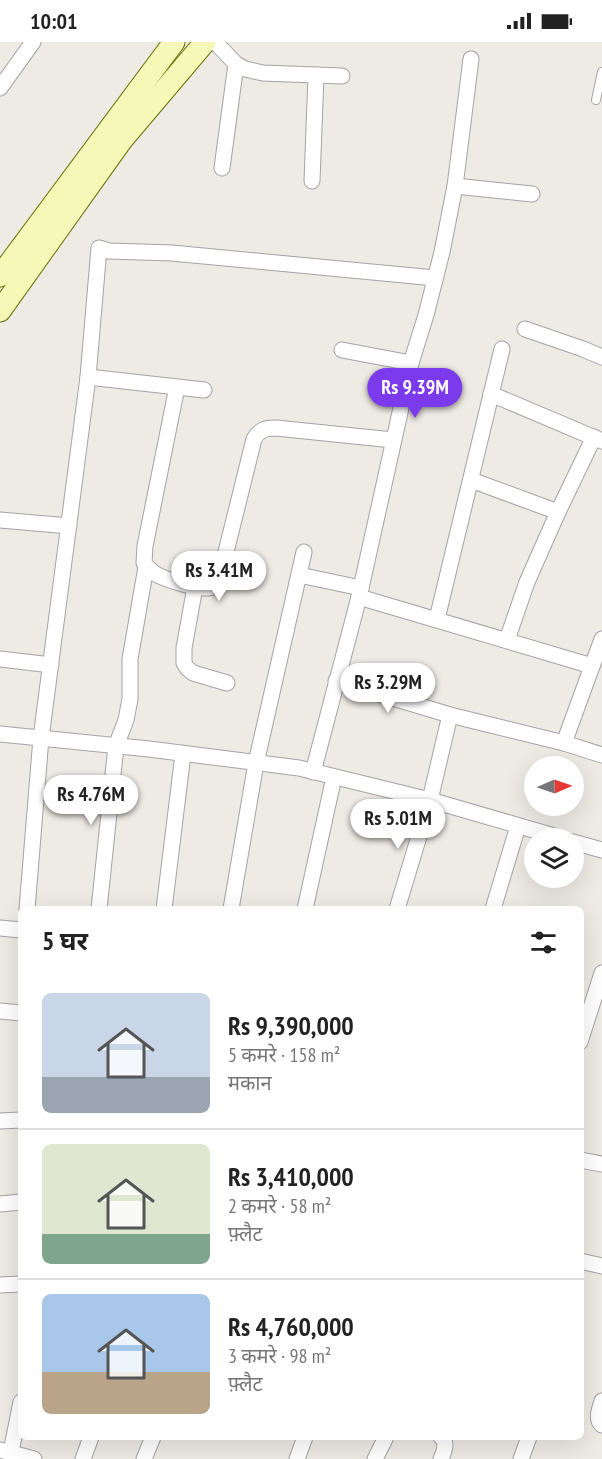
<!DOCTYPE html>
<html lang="hi">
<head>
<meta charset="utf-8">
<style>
	:root { --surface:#fff; --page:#f2f2f2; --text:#222; --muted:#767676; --line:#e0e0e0; --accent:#7c3aed }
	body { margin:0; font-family:"PT Sans Narrow","Noto Sans Devanagari",sans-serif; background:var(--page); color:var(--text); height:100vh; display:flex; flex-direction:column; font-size:22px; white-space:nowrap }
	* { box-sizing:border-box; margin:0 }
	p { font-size:20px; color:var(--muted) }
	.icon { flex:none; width:33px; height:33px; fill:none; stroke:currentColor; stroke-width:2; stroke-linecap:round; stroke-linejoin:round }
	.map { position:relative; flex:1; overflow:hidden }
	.side { position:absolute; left:18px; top:864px; width:566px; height:534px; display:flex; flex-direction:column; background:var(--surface); border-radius:9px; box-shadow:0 6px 24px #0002 }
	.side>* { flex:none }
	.needle { width:39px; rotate:88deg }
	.tools { position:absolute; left:524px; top:714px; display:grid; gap:12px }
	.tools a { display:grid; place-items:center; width:60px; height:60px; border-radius:50%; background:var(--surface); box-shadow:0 6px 24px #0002; font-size:30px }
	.price { position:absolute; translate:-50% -51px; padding:0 14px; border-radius:21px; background:#fff; color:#222; font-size:20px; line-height:39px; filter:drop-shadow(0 2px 3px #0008) }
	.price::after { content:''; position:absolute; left:50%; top:36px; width:18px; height:14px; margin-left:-9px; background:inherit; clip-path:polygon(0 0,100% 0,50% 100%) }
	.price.current { background:var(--accent); color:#fff }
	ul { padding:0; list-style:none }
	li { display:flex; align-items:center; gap:18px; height:150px; padding:0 24px }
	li+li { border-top:2px solid var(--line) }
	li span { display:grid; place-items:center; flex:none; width:168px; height:120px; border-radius:9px; color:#555 }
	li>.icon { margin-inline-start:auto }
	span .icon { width:72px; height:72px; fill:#fffc; stroke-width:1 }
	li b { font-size:26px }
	h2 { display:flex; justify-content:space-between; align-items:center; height:72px; padding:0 24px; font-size:26px }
	.status { display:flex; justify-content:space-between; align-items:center; height:42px; padding:0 30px; background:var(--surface); direction:ltr }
	.status svg { height:16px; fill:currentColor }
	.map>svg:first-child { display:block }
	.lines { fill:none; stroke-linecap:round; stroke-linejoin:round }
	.service-casing { stroke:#a4a4a4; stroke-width:10 }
	.minor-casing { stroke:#a4a4a4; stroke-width:17 }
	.secondary-casing { stroke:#697207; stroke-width:23 }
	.service { stroke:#fff; stroke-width:8 }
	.minor { stroke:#fff; stroke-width:15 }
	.secondary { stroke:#f6f8b8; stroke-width:21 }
</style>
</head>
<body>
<div class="status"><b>10:01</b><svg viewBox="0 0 49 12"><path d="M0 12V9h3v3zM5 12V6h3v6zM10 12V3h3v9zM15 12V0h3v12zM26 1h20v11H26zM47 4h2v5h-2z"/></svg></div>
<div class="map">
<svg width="602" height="1417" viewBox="0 0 602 1417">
	<rect width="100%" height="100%" fill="#eeeae4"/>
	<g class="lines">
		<g class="service-casing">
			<path id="service" d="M596,58l6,-28"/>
		</g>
		<g class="minor-casing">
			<g id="minor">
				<path d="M215,0l21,22 9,5 18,4 79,3"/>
				<path d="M0,46l33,-46"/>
				<path d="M222,126l14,-104"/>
				<path d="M312,139l4,-106"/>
				<path d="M455,144l77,8"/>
				<path d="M525,287l58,20 19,8"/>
				<path d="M342,308l69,13"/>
				<path d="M88,335l116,13"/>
				<path d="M177,345l-32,159 -1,17c3,4 6,7 10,10 9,6 49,19 58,14 4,-2 6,-6 8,-11l34,-137c6,-10 12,-11 22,-11l117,12"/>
				<path d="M491,352l111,47"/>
				<path d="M471,438l87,32"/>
				<path d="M0,478l69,6"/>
				<path d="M299,533l62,13"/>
				<path d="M195,545l-11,61v15l3,5 6,5 34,10"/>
				<path d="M359,555l233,69"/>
				<path d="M437,577l65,-270"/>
				<path d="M602,597l-38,104 38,12"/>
				<path d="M507,598l20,-58 31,-70 36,-75"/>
				<path d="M0,617l51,6"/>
				<path d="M336,639l114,34"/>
				<path d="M0,692l149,15 150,19 131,32 131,38"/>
				<path d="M313,730l46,-175 52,-234 15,-48 16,-63 13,-66 16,-127"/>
				<path d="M573,800l29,8"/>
				<path d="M27,867l14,-171 47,-361 11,-129 10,3 63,2 263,25"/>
				<path d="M99,867l17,-163 10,-26 4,-21v-40l16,-92"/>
				<path d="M164,867l19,-155"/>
				<path d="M231,867l25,-146 48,-211"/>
				<path d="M305,867l29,-132"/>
				<path d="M397,867l33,-109 20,-85 114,28"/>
				<path d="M493,867l25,-83"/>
				<path d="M0,886l21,2"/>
				<path d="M0,969l21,2"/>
				<path d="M580,1000l22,-69"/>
				<path d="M0,1079l21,-1"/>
				<path d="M580,1118l22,4"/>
				<path d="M0,1162l21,-2"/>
				<path d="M580,1219l22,5"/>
				<path d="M0,1243l21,-1"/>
				<path d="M602,1359c-2,7 -7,18 0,24"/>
				<path d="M441,1395c7,5 3,15 0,22"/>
				<path d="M0,1408l34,9"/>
				<path d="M11,1410l10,-50"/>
				<path d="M83,1417l8,-22"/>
				<path d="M144,1417l9,-22"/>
				<path d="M297,1417l8,-22"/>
				<path d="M375,1417l11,-22"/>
				<path d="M521,1417l8,-22"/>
			</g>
		</g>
		<g class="secondary-casing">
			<g id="secondary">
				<path d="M0,234l174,-234"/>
				<path d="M0,269l122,-171 83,-98"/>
			</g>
		</g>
		<use href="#service" class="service"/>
		<use href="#minor" class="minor"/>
		<use href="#secondary" class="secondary"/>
	</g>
</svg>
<div class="tools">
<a><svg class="needle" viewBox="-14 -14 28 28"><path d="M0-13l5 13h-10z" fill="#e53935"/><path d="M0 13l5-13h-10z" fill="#767676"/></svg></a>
<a><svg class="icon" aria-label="layers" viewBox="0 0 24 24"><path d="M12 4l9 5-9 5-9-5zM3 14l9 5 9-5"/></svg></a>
</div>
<b class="price current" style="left:415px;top:377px">Rs 9.39M</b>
<b class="price" style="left:219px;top:560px">Rs 3.41M</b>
<b class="price" style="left:388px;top:672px">Rs 3.29M</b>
<b class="price" style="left:91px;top:784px">Rs 4.76M</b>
<b class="price" style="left:398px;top:808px">Rs 5.01M</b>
<section class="side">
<h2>5 घर<svg class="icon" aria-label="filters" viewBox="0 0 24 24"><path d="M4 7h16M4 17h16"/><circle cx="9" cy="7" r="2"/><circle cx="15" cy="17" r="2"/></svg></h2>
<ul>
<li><span style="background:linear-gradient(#c9d6e8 70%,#9aa5b1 0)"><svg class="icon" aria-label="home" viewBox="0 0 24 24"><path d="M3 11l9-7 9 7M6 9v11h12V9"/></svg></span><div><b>Rs 9,390,000</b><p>5 कमरे · 158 m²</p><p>मकान</p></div></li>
<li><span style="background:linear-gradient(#dfe7d0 75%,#7fa58c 0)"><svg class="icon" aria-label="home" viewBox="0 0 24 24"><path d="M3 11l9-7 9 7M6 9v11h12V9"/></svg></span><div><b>Rs 3,410,000</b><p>2 कमरे · 58 m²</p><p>फ़्लैट</p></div></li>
<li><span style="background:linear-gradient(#a9c7e8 65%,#b9a48a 0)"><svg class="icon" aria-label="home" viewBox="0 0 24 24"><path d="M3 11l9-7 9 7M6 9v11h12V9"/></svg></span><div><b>Rs 4,760,000</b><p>3 कमरे · 98 m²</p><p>फ़्लैट</p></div></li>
</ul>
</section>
</div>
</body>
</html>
